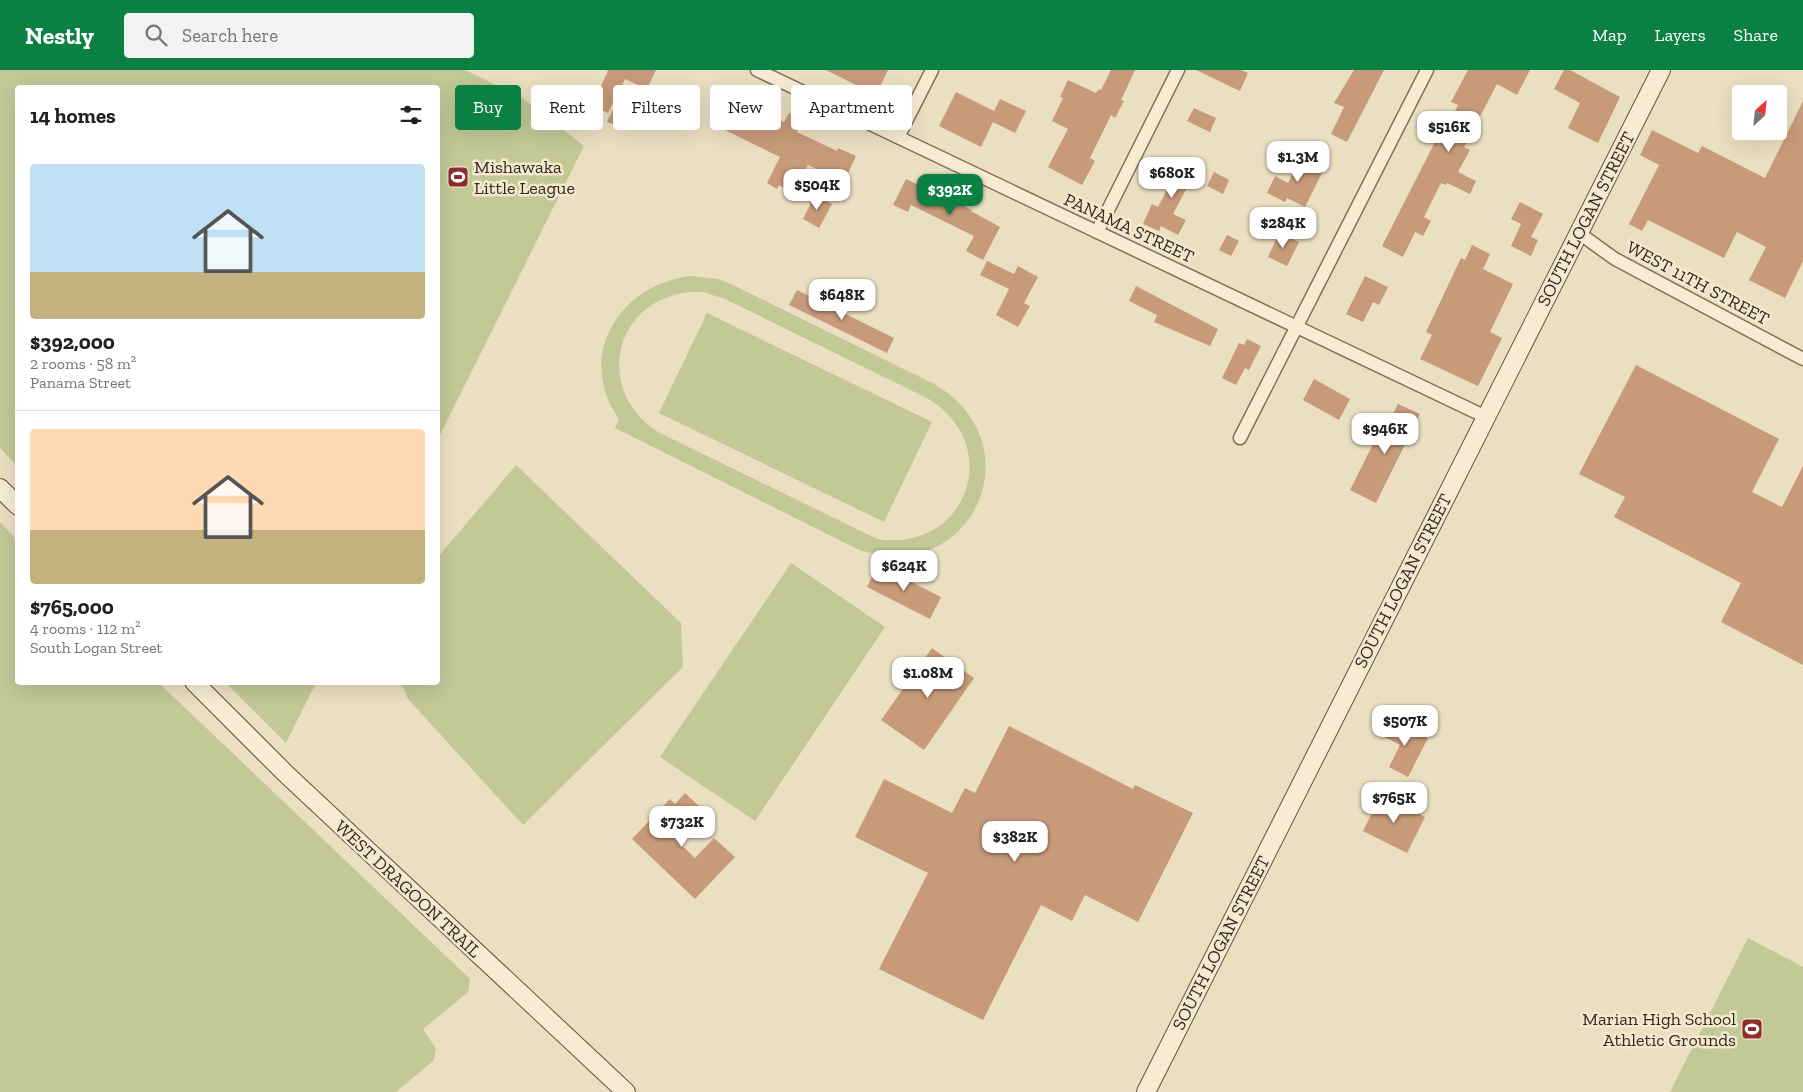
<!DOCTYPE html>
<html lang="en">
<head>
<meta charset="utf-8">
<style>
	:root { --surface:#fff; --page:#f2f2f2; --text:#202124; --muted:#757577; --line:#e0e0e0; --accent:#0b8043 }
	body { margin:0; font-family:"Zilla Slab",serif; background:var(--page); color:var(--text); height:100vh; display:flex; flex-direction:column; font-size:19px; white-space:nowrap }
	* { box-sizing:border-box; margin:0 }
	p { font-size:16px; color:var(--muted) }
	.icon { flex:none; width:28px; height:28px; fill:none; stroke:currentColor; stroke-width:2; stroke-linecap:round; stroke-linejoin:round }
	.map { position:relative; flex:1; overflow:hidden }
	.details { position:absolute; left:15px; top:15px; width:425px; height:600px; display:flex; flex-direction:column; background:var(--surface); border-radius:5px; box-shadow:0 5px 20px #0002 }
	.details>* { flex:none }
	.hud { position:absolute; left:455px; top:15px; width:475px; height:45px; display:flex; gap:10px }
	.needle { width:32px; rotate:27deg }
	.tools { position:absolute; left:1732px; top:15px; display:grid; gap:10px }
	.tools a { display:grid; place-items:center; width:55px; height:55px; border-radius:5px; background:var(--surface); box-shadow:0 5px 20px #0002; font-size:25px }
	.price { position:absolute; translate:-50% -42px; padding:0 11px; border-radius:10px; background:#fff; color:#222; font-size:16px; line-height:32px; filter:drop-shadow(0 1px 2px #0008) }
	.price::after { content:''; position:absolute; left:50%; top:30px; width:15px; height:11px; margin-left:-8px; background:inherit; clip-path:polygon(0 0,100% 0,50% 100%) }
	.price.selected { background:var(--accent); color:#fff }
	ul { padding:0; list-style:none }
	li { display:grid; align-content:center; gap:10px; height:265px; padding:0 15px }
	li+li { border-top:1px solid var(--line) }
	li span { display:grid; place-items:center; height:155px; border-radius:5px; color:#555 }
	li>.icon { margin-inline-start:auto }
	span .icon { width:90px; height:90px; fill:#fffc; stroke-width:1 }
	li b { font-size:21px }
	h2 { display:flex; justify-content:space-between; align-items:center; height:60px; padding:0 15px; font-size:21px }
	.pill { padding:0 18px; border-radius:5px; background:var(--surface); box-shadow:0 5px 20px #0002; font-size:18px; line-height:45px }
	.pill.selected { background:var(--accent); color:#fff }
	header { display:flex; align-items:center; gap:30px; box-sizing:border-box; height:70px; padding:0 25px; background:var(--accent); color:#fff }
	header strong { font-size:24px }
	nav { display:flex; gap:28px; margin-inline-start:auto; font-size:18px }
	.search { width:350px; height:45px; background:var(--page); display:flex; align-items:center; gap:12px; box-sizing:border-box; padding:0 18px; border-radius:5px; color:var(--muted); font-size:19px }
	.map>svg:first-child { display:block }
	.green { fill:#c2c896; fill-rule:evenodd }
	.building { fill:#c79a7a }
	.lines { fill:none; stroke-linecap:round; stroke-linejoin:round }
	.street-casing { stroke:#83705a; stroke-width:15 }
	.secondary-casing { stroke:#65523d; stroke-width:20 }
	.street { stroke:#f6ecd4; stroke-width:12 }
	.secondary { stroke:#f6ecd4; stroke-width:18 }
	.labels { text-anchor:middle; stroke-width:5; stroke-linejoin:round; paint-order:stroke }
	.poi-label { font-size:18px; fill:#34281d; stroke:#f3e9d0; text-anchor:start }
	.street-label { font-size:18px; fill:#34281d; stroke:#f3e9d0 }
</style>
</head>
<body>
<header>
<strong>Nestly</strong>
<div class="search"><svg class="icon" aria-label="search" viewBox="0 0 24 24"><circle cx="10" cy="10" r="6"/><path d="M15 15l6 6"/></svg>Search here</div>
<nav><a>Map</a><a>Layers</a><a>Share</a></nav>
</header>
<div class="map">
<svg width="1803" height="1022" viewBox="0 0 1803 1022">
	<rect width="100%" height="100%" fill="#ebdfc1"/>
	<g class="green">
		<path d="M0,0h465l56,27 63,49 -145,291 -1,-349h-420l-1,378 -17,-18z"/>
		<path d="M690,206l28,3 13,5 203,100c104,60 37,206 -77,165l-242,-121 4,-9c-44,-63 0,-134 71,-143zM689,222h14l22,7 202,99c79,47 40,155 -50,141l-215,-105c-68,-38 -52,-133 27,-142z"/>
		<path d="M707,243l225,109 -48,100 -225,-109z"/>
		<path d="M516,395l165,158 2,44 -160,158 -115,-126 -7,-16 37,-1v-125z"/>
		<path d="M0,452l17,18 1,142 141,1 311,296 -2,13 -45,37 13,20 -2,11 -38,32h-396z"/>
		<path d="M791,493l94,64 -130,194 -95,-64z"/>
		<path d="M226,613h90l-30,60z"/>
		<path d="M1748,868l55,29v125h-133z"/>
	</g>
	<g class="building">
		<path d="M606,0h50l-9,19 -22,-10 -17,34 -16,-8 16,-34z"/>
		<path d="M826,0h62l-12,25z"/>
		<path d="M1111,0h24l-14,30 3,1 -9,17 -4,-3 -21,43 5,3 -13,24 -34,-18 20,-38 -16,-8 11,-23 -3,-1 8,-17 28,13 3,-4 2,1z"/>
		<path d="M1196,0h45l7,3 -8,18z"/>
		<path d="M1354,0h30l-37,72 -16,-8 13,-27 -10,-4z"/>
		<path d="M1468,0h62l-13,25 -20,-11 -33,63 6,3 -12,22 18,9 -6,13 -23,-11 -1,2 -5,-2 -17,34 7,4 -8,15 -8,-4 -12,25 -21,-11 57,-112 4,2 15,-31 -7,-3z"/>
		<path d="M1564,0h6l50,27 -22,46 -30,-15 12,-25 -26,-14z"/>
		<path d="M956,22l38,19 6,-12 26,12 -11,22 -22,-11 -12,25 -42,-21z"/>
		<path d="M738,24l19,10 -2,3 29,15 5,-9 14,7 -6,12 40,19 1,-3 18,8 -12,26 -36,-17 -15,28 -14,-8 -2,4 -10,-6 13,-26 -55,-27 4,-8 -5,-3z"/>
		<path d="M1803,31v160l-18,37 -36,-18 17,-33 -29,-15 -13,26 -76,-38 -6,11 -13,-7 30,-59 -19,-10 12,-25 46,23 4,-7 63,32z"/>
		<path d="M614,37l15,7 -7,14 -15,-6z"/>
		<path d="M1194,38l22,10 -6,14 -23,-11z"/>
		<path d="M1301,86l24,11 -20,40 -18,-9 -2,4 -18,-9 8,-17 13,7z"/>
		<path d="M1174,87l23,12 -24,45 13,6 -8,15 -17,-9 -2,5 -16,-7 9,-20 6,3 15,-29 -8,-4z"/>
		<path d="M1214,102l15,8 -6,14 -16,-8z"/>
		<path d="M906,109l66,31 -1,1 29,16 -17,33 -17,-9 8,-15 -63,-31 -3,7 -15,-7z"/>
		<path d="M815,125l17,9 -13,24 -16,-9z"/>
		<path d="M1520,132l23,12 -12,23 7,3 -7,16 -20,-10 10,-22 -10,-5z"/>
		<path d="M1279,163l20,9 -12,24 -19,-9z"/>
		<path d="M1227,165l12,6 -8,15 -12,-6z"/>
		<path d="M1472,175l18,9 -7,15 30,15 -23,48 12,6 -24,48 -58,-27 12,-24 -6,-3 35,-74 4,2z"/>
		<path d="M987,191l27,13 4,-8 20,11 -14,26 6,3 -12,21 -22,-12 13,-26 -29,-14z"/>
		<path d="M1365,206l23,11 -9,18 -6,-3 -10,20 -17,-8z"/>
		<path d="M1136,216l82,43 -8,17 -56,-24 3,-7 -28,-14z"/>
		<path d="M797,220l97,48 -7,15 -98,-48z"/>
		<path d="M1247,269l14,7 -12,24 -4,-2 -9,17 -14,-7 17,-35 5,2z"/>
		<path d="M1636,295l143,74 -27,53 30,15 21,-41v199l-82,-43 20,-39 -127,-66 11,-20 -46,-23z"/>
		<path d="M1314,309l36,20 -11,21 -36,-20z"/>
		<path d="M1398,334l22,10 -44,89 -26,-13 24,-48 4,2z"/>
		<path d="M878,495l63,32 -11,22 -63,-32z"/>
		<path d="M932,578l42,30 -50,72 -43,-30z"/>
		<path d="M1391,650l37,18 -20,39 -19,-10 11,-22 -17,-9z"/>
		<path d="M1009,656l124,63 2,-4 58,28 -55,109 -53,-27 -13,26 -31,-16 -58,115 -104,-51 49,-96 -73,-36 29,-58 68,34 13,-25 10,5z"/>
		<path d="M685,723l16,15 -28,29 22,21 19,-20 21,19 -40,42 -63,-60 38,-40 5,5z"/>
		<path d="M1381,725l44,22 -18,36 -44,-22z"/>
	</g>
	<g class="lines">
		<g class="street-casing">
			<g id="street">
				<path d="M757,0l729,347"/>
				<path d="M898,67l34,-67"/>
				<path d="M1097,162l81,-162"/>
				<path d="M1579,163l36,26 188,100"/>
				<path d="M1240,368l187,-368"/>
			</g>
		</g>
		<g class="secondary-casing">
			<g id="secondary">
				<path d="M0,418l18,18"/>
				<path d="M194,612l92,92 340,318"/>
				<path d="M1146,1022l515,-1022"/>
			</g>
		</g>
		<use href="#street" class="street"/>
		<use href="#secondary" class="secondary"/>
	</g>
	<defs>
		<g id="stadium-square" transform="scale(1.125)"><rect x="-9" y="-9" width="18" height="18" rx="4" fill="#8e2e2e" stroke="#f3e9d0"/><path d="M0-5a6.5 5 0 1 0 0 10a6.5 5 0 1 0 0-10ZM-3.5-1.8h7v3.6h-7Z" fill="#fff"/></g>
	</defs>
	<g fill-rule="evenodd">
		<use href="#stadium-square" x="458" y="107"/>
		<use href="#stadium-square" x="1752" y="959"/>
	</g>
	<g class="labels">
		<g class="poi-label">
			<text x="474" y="103">Mishawaka<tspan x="474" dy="21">Little League</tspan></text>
			<text x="1736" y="955" text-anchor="end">Marian High School<tspan x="1736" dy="21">Athletic Grounds</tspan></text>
		</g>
		<g class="street-label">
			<text transform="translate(1586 149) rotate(-63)" y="6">SOUTH LOGAN STREET</text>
			<text transform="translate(1129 158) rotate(25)" y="6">PANAMA STREET</text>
			<text transform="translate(1698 213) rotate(28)" y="6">WEST 11TH STREET</text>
			<text transform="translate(1403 511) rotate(-63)" y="6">SOUTH LOGAN STREET</text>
			<text transform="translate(408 819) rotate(43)" y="6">WEST DRAGOON TRAIL</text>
			<text transform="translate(1221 873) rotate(-63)" y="6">SOUTH LOGAN STREET</text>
		</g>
	</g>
</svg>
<div class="tools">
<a><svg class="needle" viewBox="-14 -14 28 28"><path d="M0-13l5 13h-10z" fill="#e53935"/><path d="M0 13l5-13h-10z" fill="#757577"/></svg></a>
</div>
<b class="price" style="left:1449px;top:83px">$516K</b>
<b class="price" style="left:1298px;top:113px">$1.3M</b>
<b class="price" style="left:1172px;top:129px">$680K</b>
<b class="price" style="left:817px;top:141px">$504K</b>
<b class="price selected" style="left:950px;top:146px">$392K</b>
<b class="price" style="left:1283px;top:179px">$284K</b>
<b class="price" style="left:842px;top:251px">$648K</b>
<b class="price" style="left:1385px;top:385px">$946K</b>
<b class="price" style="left:904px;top:522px">$624K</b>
<b class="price" style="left:928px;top:629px">$1.08M</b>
<b class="price" style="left:1405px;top:677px">$507K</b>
<b class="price" style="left:1394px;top:754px">$765K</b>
<b class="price" style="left:682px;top:778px">$732K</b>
<b class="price" style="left:1015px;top:793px">$382K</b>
<div class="hud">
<a class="pill selected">Buy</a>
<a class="pill">Rent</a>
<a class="pill">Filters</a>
<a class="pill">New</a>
<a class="pill">Apartment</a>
</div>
<section class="details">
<h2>14 homes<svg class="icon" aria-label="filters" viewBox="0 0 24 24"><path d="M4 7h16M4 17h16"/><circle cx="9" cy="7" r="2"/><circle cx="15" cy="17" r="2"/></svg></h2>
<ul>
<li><span style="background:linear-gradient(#bfe0f5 70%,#c2b280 0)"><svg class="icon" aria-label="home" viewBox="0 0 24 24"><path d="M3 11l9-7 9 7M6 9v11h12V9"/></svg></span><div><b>$392,000</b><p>2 rooms · 58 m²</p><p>Panama Street</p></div></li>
<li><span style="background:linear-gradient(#ffd9b3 65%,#c2b280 0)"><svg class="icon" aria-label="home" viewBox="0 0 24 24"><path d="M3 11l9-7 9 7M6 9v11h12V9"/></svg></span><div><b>$765,000</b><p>4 rooms · 112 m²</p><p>South Logan Street</p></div></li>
</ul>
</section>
</div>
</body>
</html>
